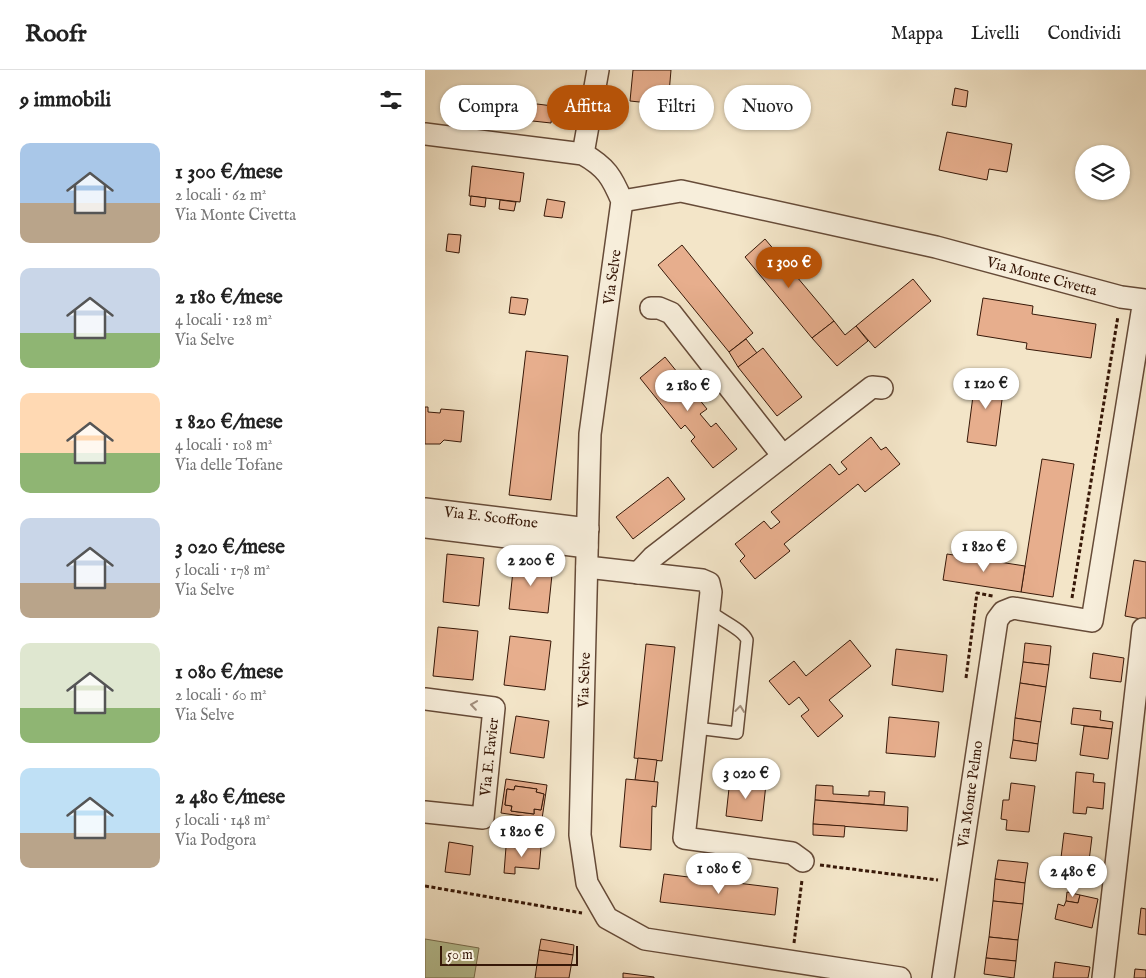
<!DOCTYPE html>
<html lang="it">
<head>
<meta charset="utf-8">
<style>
	:root { --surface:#fff; --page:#f6f6f6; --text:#222; --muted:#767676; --line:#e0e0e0; --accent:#b45309 }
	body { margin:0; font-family:"IM FELL English",serif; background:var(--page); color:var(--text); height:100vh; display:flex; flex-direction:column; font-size:19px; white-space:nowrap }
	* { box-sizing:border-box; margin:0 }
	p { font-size:16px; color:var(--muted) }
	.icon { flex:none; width:28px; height:28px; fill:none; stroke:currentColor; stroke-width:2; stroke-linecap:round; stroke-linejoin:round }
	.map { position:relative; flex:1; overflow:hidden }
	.side { display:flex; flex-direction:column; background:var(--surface); width:425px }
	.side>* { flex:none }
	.guide { position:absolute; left:15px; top:15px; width:475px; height:45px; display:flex; gap:10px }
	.tools { position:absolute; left:650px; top:75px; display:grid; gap:10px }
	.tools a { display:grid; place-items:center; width:55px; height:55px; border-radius:50%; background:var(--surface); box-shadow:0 1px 4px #0004; font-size:25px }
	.scale { position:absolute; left:15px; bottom:12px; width:138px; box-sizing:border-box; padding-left:5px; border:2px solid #371808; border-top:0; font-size:14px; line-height:18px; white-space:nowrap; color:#371808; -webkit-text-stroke:4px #f7eedb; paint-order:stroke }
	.price { position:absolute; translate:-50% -42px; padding:0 11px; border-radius:18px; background:#fff; color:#222; font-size:16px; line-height:32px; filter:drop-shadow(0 1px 2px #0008) }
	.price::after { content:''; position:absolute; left:50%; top:30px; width:15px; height:11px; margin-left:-8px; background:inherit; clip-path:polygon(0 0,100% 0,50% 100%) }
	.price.active { background:var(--accent); color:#fff }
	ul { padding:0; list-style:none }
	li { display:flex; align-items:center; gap:15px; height:125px; padding:0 20px }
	li span { display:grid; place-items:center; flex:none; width:140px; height:100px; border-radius:10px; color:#555 }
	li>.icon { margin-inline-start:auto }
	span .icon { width:60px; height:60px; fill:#fffc; stroke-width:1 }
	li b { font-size:21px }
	h2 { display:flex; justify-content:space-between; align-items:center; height:60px; padding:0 20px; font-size:21px }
	.pill { padding:0 18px; border-radius:22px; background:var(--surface); box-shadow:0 1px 4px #0004; font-size:18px; line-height:45px }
	.pill.active { background:var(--accent); color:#fff }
	header { display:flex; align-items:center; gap:30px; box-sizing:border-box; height:70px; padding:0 25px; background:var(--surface); border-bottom:1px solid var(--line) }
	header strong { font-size:24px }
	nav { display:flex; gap:28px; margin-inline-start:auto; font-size:18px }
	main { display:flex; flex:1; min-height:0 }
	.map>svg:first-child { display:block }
	.green { fill:#b9c598; stroke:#786e50 }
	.building { fill:#e7ae8d; stroke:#371808; fill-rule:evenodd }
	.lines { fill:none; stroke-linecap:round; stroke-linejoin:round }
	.lane-casing { stroke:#664b38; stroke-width:14 }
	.street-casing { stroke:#664b38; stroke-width:24 }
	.path { stroke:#371808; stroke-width:3; stroke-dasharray:4 2.5; stroke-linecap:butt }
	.lane { stroke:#f7eedb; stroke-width:11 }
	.street { stroke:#f7eedb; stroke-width:21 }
	.oneway { stroke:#a18e7c }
	.labels { text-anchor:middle; stroke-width:4.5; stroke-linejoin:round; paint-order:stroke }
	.street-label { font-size:15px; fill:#371808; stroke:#f7eedb }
</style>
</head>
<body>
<header>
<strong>Roofr</strong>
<nav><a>Mappa</a><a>Livelli</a><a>Condividi</a></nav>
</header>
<main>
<section class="side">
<h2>9 immobili<svg class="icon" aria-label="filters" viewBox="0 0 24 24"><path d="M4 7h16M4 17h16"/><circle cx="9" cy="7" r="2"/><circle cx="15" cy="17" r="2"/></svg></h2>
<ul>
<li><span style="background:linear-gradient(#a9c7e8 60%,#b9a48a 0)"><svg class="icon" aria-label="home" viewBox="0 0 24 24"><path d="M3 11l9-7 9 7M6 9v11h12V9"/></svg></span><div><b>1 300 €/mese</b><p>2 locali · 62 m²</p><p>Via Monte Civetta</p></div></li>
<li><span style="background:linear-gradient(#c9d6e8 65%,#8fb573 0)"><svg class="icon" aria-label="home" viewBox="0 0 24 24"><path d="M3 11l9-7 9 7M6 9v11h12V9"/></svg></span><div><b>2 180 €/mese</b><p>4 locali · 128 m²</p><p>Via Selve</p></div></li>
<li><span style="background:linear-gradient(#ffd9b3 60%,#8fb573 0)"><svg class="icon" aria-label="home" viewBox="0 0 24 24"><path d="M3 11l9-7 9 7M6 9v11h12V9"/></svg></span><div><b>1 820 €/mese</b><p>4 locali · 108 m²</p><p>Via delle Tofane</p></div></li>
<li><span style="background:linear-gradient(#c9d6e8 65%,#b9a48a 0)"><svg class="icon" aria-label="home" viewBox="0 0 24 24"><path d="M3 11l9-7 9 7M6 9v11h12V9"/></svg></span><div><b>3 020 €/mese</b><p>5 locali · 178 m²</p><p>Via Selve</p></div></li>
<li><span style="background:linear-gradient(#dfe7d0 65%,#8fb573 0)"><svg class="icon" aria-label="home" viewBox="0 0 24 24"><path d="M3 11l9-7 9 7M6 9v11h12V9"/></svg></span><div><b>1 080 €/mese</b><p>2 locali · 60 m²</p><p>Via Selve</p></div></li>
<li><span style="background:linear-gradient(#bfe0f5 65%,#b9a48a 0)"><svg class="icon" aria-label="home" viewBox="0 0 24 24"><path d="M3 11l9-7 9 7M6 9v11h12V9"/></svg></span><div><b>2 480 €/mese</b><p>5 locali · 148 m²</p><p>Via Podgora</p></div></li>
</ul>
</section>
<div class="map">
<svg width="721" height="908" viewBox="0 0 721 908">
	<rect width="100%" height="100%" fill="#f3e5c8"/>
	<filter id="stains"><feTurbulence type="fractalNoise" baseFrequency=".004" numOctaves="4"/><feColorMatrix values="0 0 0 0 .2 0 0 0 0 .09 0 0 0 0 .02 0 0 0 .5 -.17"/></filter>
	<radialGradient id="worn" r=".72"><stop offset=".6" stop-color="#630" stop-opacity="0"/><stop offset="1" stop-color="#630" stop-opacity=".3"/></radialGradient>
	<path class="green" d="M0,869l54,9 -5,30h-49z"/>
	<g class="building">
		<path d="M208,0h38l-3,35 -38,-4z"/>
		<path d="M530,18l13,3 -2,16 -14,-2z"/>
		<path d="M71,22l34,4 -1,7 24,3 -2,17 -74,-8 2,-15 16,2z"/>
		<path d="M522,62l65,12 -5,28 -18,-3 -2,11 -48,-10z"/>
		<path d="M47,96l52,7 -4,29 -51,-6z"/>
		<path d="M46,126l15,2 -1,9 -15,-2z"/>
		<path d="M122,129l18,3 -3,16 -18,-2z"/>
		<path d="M75,130l16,2 -2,9 -15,-2z"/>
		<path d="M23,164l13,1 -2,18 -13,-2z"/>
		<path d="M340,169l69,82 -22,17 -67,-81z"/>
		<path d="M257,175l71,88 -24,19 -71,-87z"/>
		<path d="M488,209l18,22 -56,47 -19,-22z"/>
		<path d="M86,227l17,2 -3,16 -16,-2z"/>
		<path d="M558,228l50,8 -1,8 64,10 -5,34 -65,-9 1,-6 -50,-8z"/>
		<path d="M409,251l11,14 11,-9 12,15 -31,25 -25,-28z"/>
		<path d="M321,269l11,14 -19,14 -9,-15z"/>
		<path d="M338,278l39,49 -25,19 -39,-49z"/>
		<path d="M101,281l42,5 -17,144 -42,-5z"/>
		<path d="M240,287l42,52 -7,5 11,13 5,-4 21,26 -24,19 -22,-27 4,-4 -10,-12 -4,4 -41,-51z"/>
		<path d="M551,303l29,4 -9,69 -29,-4z"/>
		<path d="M0,337h3v5l12,1 1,-4 23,2 -3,31 -17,-2 -4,4h-15z"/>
		<path d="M446,367l10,13 5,-3 14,17 -35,28 -7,-8 -74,60 6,7 -35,28 -15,-18 5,-5 -10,-12 29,-23 7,8 9,-7 -9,-10 59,-48 9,11 8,-6 -6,-7z"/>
		<path d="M617,389l32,5 -21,133 -32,-5z"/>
		<path d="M243,407l17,22 -52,40 -17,-22z"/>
		<path d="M22,484l37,4 -5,48 -36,-4z"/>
		<path d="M522,484l78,12 -4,26 -78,-12z"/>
		<path d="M709,490l12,2v58l-21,-4z"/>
		<path d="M89,491l39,4 -5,48 -39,-4z"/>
		<path d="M13,557l40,4 -5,49 -40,-4z"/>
		<path d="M85,566l41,5 -6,49 -41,-5z"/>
		<path d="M425,570l21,26 -42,34 14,16 -25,21 -17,-21 8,-6 -10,-13 -10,8 -20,-24 25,-20 12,15z"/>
		<path d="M600,573l26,3 -2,19 -26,-3z"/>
		<path d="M221,574l29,3 -13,114 -28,-3z"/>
		<path d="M471,579l51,6 -4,37 -51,-7z"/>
		<path d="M668,583l31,5 -3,24 -31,-4z"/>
		<path d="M598,592l26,3 -3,22 -26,-4z"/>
		<path d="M595,613l26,4 -5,35 -26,-4z"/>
		<path d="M648,638l28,3 -1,9 13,2 -1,7 -41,-5z"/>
		<path d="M91,646l33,5 -5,37 -34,-5z"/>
		<path d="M464,647l50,5 -4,35 -49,-4z"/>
		<path d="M590,648l26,4 -3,22 -25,-4z"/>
		<path d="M659,656l28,3 -4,30 -28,-4z"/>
		<path d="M588,670l25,4 -2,17 -26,-3z"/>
		<path d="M213,688l19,2 -3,22 -19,-2z"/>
		<path d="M651,702l18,2 -1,8 12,1 -2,26 -16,-2 -1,7 -13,-1z"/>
		<path d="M81,709l41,6 -5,34 -41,-6zM90,716l22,3 -1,3 8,2 -3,16 -7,-1v5l-23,-3 1,-5 -7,-1 2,-16 7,1z"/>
		<path d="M201,709l32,3 -2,25 -4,-1 -1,44 -31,-3z"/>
		<path d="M305,709l36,5 -4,37 -36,-5z"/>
		<path d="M586,713l24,3 -6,46 -23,-2 1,-10 -6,-1 2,-19h6z"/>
		<path d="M391,715l17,1v8l36,2v-5l16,1 -1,13 -69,-5z"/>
		<path d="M90,716l22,3 -1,3 8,2 -3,16 -7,-1v5l-23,-3 1,-5 -7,-1 2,-16 7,1z"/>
		<path d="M390,730l93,7 -1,24 -94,-7z"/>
		<path d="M388,754l32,2 -1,11 -31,-2z"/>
		<path d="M639,763l28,4 -4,32 -28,-3z"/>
		<path d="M24,772l24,4 -3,29 -25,-3z"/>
		<path d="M95,775l21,2 -2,22 -24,-2v7l-11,-1 2,-26 14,1z"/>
		<path d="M573,790l30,3 -3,20 -30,-4z"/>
		<path d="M239,804l114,14 -3,27 -115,-13z"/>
		<path d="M570,809l30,4 -2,21 -30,-3z"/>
		<path d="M642,822l13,3 -2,8 -12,-2z"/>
		<path d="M655,825l18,4 -6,29 -37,-9 3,-15 6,2 2,-5 12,2z"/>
		<path d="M568,831l30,3 -5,36 -29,-3z"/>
		<path d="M716,838l5,1v26l-8,-1z"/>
		<path d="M564,867l29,3 -2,21 -30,-3z"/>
		<path d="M116,869l33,6 -1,10 -34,-5z"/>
		<path d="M114,880l34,5 -4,23h-34z"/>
		<path d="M561,888l30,3 -2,17 -30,-4z"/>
		<path d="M630,892l35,5 -2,11h-35z"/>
		<path d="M710,899l11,1v8h-12z"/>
		<path d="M198,903l31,4v1h-31z"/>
	</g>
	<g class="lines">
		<g class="lane-casing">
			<path id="lane" d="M271,658l41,5 10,-93c-4,-11 -28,-20 -38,-30"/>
		</g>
		<g class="street-casing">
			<g id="street">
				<path d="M0,64l158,20c23,13 29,23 39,47l-32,233 -10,401 7,48 20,35 38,21 255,39"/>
				<path d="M158,84l15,-84"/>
				<path d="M197,131l59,-10 255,56 185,50 23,3 -52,321 -79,-13 -10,4 -6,8 -54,358"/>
				<path d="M226,238h8l12,5 112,143"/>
				<path d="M0,439l163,20"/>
				<path d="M0,457l162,20"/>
				<path d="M162,497l115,13 7,3 2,9 -27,246 108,15 11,8"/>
				<path d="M213,503l15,-16 219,-170 10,1"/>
				<path d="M0,629l69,9 -11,110 -58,-6"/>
				<path d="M678,908l40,-349 3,1"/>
			</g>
		</g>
		<g class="path">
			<path d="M647,528l46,-282"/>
			<path d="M541,608l11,-85 16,3"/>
			<path d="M395,795l118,15"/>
			<path d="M0,816l157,27"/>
			<path d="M369,873l8,-63"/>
		</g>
		<use href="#lane" class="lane"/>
		<use href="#street" class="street"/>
	</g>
	<defs><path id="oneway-chevron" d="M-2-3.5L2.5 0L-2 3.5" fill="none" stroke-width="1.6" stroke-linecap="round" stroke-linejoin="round" transform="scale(1.25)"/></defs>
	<g class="oneway">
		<use href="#oneway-chevron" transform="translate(49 635) rotate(-172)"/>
		<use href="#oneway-chevron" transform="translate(315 639) rotate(-84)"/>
	</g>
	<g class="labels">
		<g class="street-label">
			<text transform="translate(617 206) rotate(15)" y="5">Via Monte Civetta</text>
			<text transform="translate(187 207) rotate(-82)" y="5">Via Selve</text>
			<text transform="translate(66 447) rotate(7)" y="5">Via E. Scoffone</text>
			<text transform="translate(159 610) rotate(-88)" y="5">Via Selve</text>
			<text transform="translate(64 687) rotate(-84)" y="5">Via E. Favier</text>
			<text transform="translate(545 724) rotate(-82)" y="5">Via Monte Pelmo</text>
		</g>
	</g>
	<rect width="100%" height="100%" filter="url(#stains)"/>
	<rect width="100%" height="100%" fill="url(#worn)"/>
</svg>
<div class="tools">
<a><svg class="icon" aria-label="layers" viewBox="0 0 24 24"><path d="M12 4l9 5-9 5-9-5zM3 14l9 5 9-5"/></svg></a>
</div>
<div class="scale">50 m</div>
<b class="price active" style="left:364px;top:219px">1 300 €</b>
<b class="price" style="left:561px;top:340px">1 120 €</b>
<b class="price" style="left:263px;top:342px">2 180 €</b>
<b class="price" style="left:559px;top:503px">1 820 €</b>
<b class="price" style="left:106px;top:517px">2 200 €</b>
<b class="price" style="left:321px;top:730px">3 020 €</b>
<b class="price" style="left:97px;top:788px">1 820 €</b>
<b class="price" style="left:294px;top:825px">1 080 €</b>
<b class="price" style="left:648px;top:828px">2 480 €</b>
<div class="guide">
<a class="pill">Compra</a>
<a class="pill active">Affitta</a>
<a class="pill">Filtri</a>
<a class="pill">Nuovo</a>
</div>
</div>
</main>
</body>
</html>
